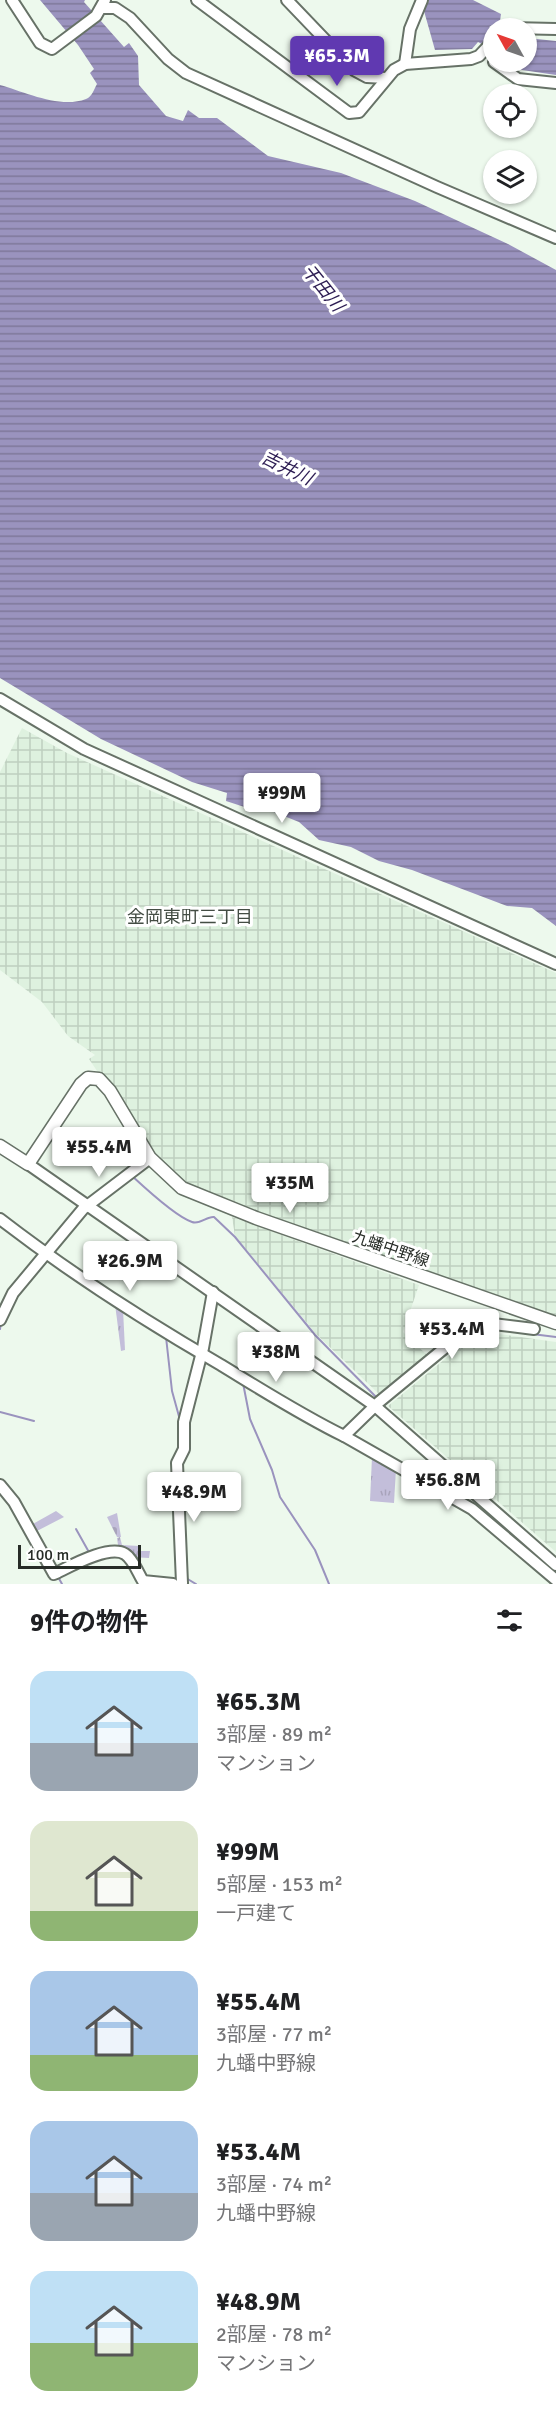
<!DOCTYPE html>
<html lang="ja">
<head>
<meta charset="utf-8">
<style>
	:root { --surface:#fff; --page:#f6f6f6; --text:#202124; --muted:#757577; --accent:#6039b1 }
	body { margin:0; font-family:Signika,"Noto Sans JP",sans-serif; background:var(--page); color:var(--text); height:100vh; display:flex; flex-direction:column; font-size:22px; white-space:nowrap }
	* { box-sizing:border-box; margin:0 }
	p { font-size:20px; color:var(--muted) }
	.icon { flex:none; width:33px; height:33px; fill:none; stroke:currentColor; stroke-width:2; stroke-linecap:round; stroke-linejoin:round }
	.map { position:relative; height:1584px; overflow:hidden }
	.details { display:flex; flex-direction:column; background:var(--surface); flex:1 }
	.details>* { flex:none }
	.needle { width:39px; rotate:310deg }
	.fabs { position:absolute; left:483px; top:18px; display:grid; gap:12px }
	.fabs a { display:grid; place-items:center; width:54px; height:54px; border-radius:50%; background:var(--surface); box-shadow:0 2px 4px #0004; font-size:30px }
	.scale { position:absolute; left:18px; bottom:15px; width:123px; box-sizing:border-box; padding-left:6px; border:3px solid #272c27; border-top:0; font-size:16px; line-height:21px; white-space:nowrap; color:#272c27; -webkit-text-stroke:4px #fff; paint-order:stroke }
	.price { position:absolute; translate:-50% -51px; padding:0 14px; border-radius:6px; background:#fff; color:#222; font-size:20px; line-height:39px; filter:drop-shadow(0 2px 3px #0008) }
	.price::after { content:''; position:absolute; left:50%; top:36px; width:18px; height:14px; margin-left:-9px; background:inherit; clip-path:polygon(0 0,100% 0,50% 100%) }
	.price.selected { background:var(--accent); color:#fff }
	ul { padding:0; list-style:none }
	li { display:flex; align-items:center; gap:18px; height:150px; padding:0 30px }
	li span { display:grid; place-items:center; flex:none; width:168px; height:120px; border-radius:18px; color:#555 }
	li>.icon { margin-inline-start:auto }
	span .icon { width:72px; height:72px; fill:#fffc; stroke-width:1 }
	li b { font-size:26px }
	h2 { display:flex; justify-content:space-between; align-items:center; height:72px; padding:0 30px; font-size:26px }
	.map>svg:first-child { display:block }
	.industrial { fill:url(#industrial-grid) }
	.grass { fill:url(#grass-tufts) }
	.cemetery { fill:url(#cemetery-stones) }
	.water { fill:url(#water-rules) }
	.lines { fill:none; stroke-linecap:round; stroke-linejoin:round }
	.stream { stroke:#9a93be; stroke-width:2 }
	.minor-casing { stroke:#677267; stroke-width:14 }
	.major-casing { stroke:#677267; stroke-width:15 }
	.minor { stroke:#fff; stroke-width:10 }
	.major { stroke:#fff; stroke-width:12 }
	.labels { text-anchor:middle; stroke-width:6; stroke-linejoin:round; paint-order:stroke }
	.street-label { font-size:16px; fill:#272c27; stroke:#fff }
	.water-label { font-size:18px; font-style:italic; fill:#2d1d53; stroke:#fff }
	.neighbourhood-label { font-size:18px; fill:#444d44; stroke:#fff }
</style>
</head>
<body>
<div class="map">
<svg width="556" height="1584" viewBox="0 0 556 1584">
	<defs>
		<pattern id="industrial-grid" width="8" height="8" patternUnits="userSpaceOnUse" patternTransform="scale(1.5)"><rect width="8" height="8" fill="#def1df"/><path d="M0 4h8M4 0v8" fill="none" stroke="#becfbf"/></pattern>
		<pattern id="grass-tufts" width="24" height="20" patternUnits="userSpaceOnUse" patternTransform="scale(1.5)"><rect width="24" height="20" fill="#c3beda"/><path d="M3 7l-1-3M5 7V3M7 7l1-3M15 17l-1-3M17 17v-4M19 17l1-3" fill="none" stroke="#a8a3bb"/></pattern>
		<pattern id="cemetery-stones" width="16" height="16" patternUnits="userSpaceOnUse" patternTransform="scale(1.5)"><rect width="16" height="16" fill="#c3beda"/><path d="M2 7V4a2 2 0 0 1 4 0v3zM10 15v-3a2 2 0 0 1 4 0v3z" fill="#a8a3bb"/></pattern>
		<pattern id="water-rules" width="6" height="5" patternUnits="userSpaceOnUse" patternTransform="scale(1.5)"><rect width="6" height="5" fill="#9a93be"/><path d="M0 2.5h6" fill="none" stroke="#7e789a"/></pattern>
	</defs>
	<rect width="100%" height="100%" fill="#edf9ed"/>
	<g class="industrial">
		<path d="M22,728l45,25 489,220v347l-366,-131 -26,-18 -75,-112 6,-4 -27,-19 -26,-34 -42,-32v-198z"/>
		<path d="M232,1217l187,68 -16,47 26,25 -48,39 -65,-62 -81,-98z"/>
		<path d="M484,1332l72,10v210l-168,-146 81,-67z"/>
	</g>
	<g class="grass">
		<path d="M115,1304l8,5 2,41 -4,1z"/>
		<path d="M372,1457l24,12 -2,34 -24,-2z"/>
		<path d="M56,1511l8,6 -29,15 -4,-7z"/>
		<path d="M120,1537l2,8 17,1v5h11l-1,7 -19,-1 -7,-11v5h-15l10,-6 -1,-7z"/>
	</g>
	<path class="cemetery" d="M117,1513l4,24h-4l-10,-20z"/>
	<g class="water">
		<path d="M40,0h45l-1,2 40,45 5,-4 9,13 1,29 27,31 17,5 5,-11 11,8h18l51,38 73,17 74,28 93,43 48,26v656l-24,-18 -25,-2 -95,-36 -33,-9 -28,-14 -32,-7 -20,-18 -25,-10 -6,-9 -8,9 -34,-11 1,-8 -35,-11 -91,-43 -101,-61v-593c25,7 60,24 86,14 6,-2 8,-10 11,-15l-7,-11 4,-4 -16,-24z"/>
		<path d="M429,0h44l28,14 -1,7 -11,6 4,3v20l-15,-8 -6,7 -37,1 -11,-39z"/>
		<path d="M527,38l29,3v34l-34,-5 -15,-8h19z"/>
	</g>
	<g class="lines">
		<g class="stream">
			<path d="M132,1176c13,12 44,41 60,46 8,3 15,-6 22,-5l21,20 80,98 63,64"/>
			<path d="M0,1329l1,-7"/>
			<path d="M516,1332l40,5"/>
			<path d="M166,1337l6,54 8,29"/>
			<path d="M243,1383l7,36 22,51 8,27 35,53 14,34"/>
			<path d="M0,1412l34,9"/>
			<path d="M407,1466l13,8"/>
			<path d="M76,1529l14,25"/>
			<path d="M57,1575l5,9"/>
			<path d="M186,1578l10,6"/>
		</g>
		<g class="minor-casing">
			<g id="minor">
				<path d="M12,0l28,43 12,6 44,-33 9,-16"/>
				<path d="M197,0l152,113 10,-1 35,-42 11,-6 66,-5 8,-3 15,-16"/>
				<path d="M287,0l67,70 13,7 19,1"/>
				<path d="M102,8h13l15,10 38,41 18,14 251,114 119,51"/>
				<path d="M510,28l46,1"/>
				<path d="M494,62l24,17 38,4"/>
				<path d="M405,64l5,-35 12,-29"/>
				<path d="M0,699l84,50 472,215"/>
				<path d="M28,1164l347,242 181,159"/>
				<path d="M0,1219c70,54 145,102 221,146 41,25 80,50 123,71l35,-34 90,-74 16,-5 49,6"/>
				<path d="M0,1320l13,-27 70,-84 67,-51"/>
				<path d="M344,1436l128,73 84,71"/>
				<path d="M0,1485l14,17 40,72c15,-7 55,-30 71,-20 8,5 13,19 18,27l30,3"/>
				<path d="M182,1583l-5,-120 7,-14v-27l19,-74 10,-56"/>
			</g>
		</g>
		<g class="major-casing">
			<path id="major" d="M0,1146l28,18 53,-80 7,-6 11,1 11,12 40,67 32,30 74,30 300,105"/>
		</g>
		<use href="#minor" class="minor"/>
		<use href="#major" class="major"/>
	</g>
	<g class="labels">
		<g class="street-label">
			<text transform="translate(391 1248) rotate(19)" y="6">九蟠中野線</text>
		</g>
		<g class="water-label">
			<text transform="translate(323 288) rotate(51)" y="6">干田川</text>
			<text transform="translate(287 468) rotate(26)" y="6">吉井川</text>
		</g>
		<g class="neighbourhood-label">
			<text x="190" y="923">金岡東町三丁目</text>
		</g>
	</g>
</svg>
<div class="fabs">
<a><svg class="needle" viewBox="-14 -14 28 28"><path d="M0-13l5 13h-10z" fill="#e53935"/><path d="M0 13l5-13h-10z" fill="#757577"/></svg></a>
<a><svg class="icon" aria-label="locate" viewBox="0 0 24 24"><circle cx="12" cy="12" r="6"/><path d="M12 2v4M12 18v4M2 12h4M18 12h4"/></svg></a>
<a><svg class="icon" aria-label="layers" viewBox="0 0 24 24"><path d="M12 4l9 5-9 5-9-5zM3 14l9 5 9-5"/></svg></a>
</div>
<div class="scale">100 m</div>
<b class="price selected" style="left:337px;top:87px">¥65.3M</b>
<b class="price" style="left:282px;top:824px">¥99M</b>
<b class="price" style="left:99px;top:1178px">¥55.4M</b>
<b class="price" style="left:290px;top:1214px">¥35M</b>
<b class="price" style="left:130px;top:1292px">¥26.9M</b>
<b class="price" style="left:452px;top:1360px">¥53.4M</b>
<b class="price" style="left:276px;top:1383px">¥38M</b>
<b class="price" style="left:448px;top:1511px">¥56.8M</b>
<b class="price" style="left:194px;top:1523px">¥48.9M</b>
</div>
<section class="details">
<h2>9件の物件<svg class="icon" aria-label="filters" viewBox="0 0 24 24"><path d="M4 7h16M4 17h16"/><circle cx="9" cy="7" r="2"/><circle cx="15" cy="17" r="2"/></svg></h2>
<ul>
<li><span style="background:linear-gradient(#bfe0f5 60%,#9aa5b1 0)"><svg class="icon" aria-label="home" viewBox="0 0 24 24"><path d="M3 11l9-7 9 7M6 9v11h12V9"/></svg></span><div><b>¥65.3M</b><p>3部屋 · 89 m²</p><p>マンション</p></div></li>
<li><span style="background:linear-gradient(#dfe7d0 75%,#8fb573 0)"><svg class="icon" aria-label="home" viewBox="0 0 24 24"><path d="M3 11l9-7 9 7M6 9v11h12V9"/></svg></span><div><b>¥99M</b><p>5部屋 · 153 m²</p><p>一戸建て</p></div></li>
<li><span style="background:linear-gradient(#a9c7e8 70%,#8fb573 0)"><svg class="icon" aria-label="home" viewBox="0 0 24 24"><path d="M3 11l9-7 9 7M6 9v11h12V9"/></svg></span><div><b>¥55.4M</b><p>3部屋 · 77 m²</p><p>九蟠中野線</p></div></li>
<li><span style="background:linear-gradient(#a9c7e8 60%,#9aa5b1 0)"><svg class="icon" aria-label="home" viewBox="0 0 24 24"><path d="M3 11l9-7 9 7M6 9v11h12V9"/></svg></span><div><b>¥53.4M</b><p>3部屋 · 74 m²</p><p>九蟠中野線</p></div></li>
<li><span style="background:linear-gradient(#bfe0f5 60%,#8fb573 0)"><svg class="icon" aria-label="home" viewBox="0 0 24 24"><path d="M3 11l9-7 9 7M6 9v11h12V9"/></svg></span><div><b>¥48.9M</b><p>2部屋 · 78 m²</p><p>マンション</p></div></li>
</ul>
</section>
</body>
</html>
